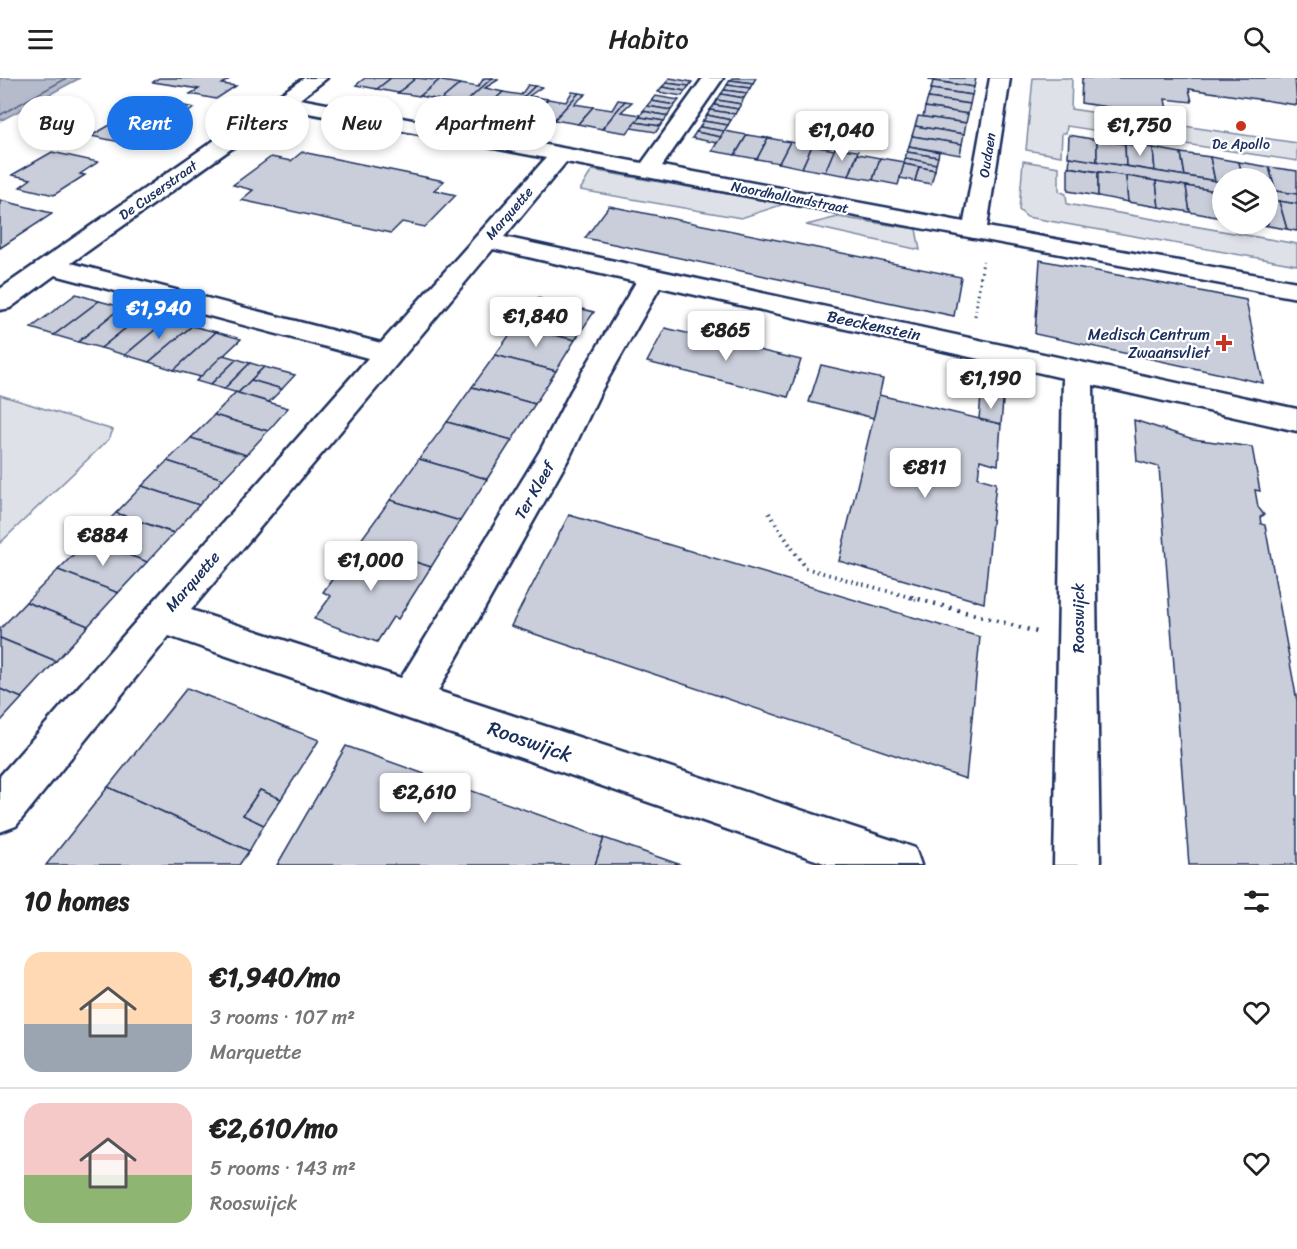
<!DOCTYPE html>
<html lang="en">
<head>
<meta charset="utf-8">
<style>
	:root { --surface:#fff; --page:#f2f2f2; --text:#222; --muted:#767676; --line:#e0e0e0; --accent:#1a73e8 }
	body { margin:0; font-family:Sriracha,sans-serif; background:var(--page); color:var(--text); height:100vh; display:flex; flex-direction:column; font-size:22px; white-space:nowrap }
	* { box-sizing:border-box; margin:0 }
	p { font-size:20px; color:var(--muted) }
	.icon { flex:none; width:33px; height:33px; fill:none; stroke:currentColor; stroke-width:2; stroke-linecap:round; stroke-linejoin:round }
	.map { position:relative; height:787px; overflow:hidden }
	.panel { display:flex; flex-direction:column; background:var(--surface); flex:1 }
	.panel>* { flex:none }
	.top-card { position:absolute; left:18px; top:18px; width:600px; height:54px; display:flex; gap:12px }
	.controls { position:absolute; left:1212px; top:90px; display:grid; gap:12px }
	.controls a { display:grid; place-items:center; width:66px; height:66px; border-radius:50%; background:var(--surface); box-shadow:0 3px 9px #0003; font-size:30px }
	.price { position:absolute; translate:-50% -51px; padding:0 14px; border-radius:6px; background:#fff; color:#222; font-size:20px; line-height:39px; filter:drop-shadow(0 2px 3px #0008) }
	.price::after { content:''; position:absolute; left:50%; top:36px; width:18px; height:14px; margin-left:-9px; background:inherit; clip-path:polygon(0 0,100% 0,50% 100%) }
	.price.selected { background:var(--accent); color:#fff }
	ul { padding:0; list-style:none }
	li { display:flex; align-items:center; gap:18px; height:150px; padding:0 24px }
	li+li { border-top:2px solid var(--line) }
	li span { display:grid; place-items:center; flex:none; width:168px; height:120px; border-radius:18px; color:#555 }
	li>.icon { margin-inline-start:auto }
	span .icon { width:72px; height:72px; fill:#fffc; stroke-width:1 }
	li b { font-size:26px }
	h2 { display:flex; justify-content:space-between; align-items:center; height:72px; padding:0 24px; font-size:26px }
	.tag { padding:0 21px; border-radius:27px; background:var(--surface); box-shadow:0 3px 9px #0003; font-size:21px; line-height:54px }
	.tag.selected { background:var(--accent); color:#fff }
	header { display:flex; justify-content:space-between; align-items:center; height:78px; padding:0 24px; background:var(--surface); font-size:27px; font-weight:600 }
	.map>svg:first-child { display:block }
	.green { fill:#dee1e7; stroke:#7c88a2; stroke-width:1.5 }
	.water { fill:#b5bbca; stroke:#77839f; stroke-width:1.5 }
	.lines { fill:none; stroke-linecap:round; stroke-linejoin:round }
	.shore { stroke:#596789; stroke-width:1.5 }
	.building { fill:#caceda; stroke:#1b2f5e; stroke-width:1.5 }
	.minor-casing { stroke:#1b2f5e; stroke-width:5 }
	.path-far2 { stroke:#1b2f5e; stroke-width:3; stroke-dasharray:1.5 4; stroke-linecap:butt }
	.path-far1 { stroke:#1b2f5e; stroke-width:4; stroke-dasharray:1.5 4.5; stroke-linecap:butt }
	.path { stroke:#1b2f5e; stroke-width:4.5; stroke-dasharray:2 6; stroke-linecap:butt }
	.minor { fill:#fff; fill-rule:evenodd }
	.poi-dot { fill:#c8321e; stroke:#fff; stroke-width:2 }
	.labels { text-anchor:middle; stroke-width:4.5; stroke-linejoin:round; paint-order:stroke }
	.far-poi-label { font-size:14px; fill:#1b2f5e; stroke:#fff }
	.far-street-label { font-size:14px; fill:#1b2f5e; stroke:#fff }
	.street-label { font-size:16px; fill:#1b2f5e; stroke:#fff }
	.poi-label { font-size:16px; fill:#1b2f5e; stroke:#fff; text-anchor:end }
	.near-street-label { font-size:20px; fill:#1b2f5e; stroke:#fff }
</style>
</head>
<body>
<header><svg class="icon" aria-label="menu" viewBox="0 0 24 24"><path d="M4 6h16M4 12h16M4 18h16"/></svg>Habito<svg class="icon" aria-label="search" viewBox="0 0 24 24"><circle cx="10" cy="10" r="6"/><path d="M15 15l6 6"/></svg></header>
<div class="map">
<svg width="1297" height="787" viewBox="0 0 1297 787">
	<rect width="100%" height="100%" fill="#fff"/>
	<filter id="ink" filterUnits="userSpaceOnUse"><feTurbulence type="fractalNoise" baseFrequency=".0167" numOctaves="2"/><feDisplacementMap in="SourceGraphic" scale="12" xChannelSelector="R" yChannelSelector="G"/><feConvolveMatrix kernelMatrix="1 2 1 2 8 2 1 2 1" color-interpolation-filters="sRGB"/></filter>
	<g filter="url(#ink)">
		<g class="green">
			<path d="M1033,0h39l-1,31 226,34v18l-230,-35 -1,7h-4l-1,23 -35,-6z"/>
			<path d="M1023,83l36,6v24l7,3 1,10 230,40v21l-270,-48 -8,-7z"/>
			<path d="M592,92l192,34 -43,14 -161,-28z"/>
			<path d="M838,139l78,12 4,21 -114,-25z"/>
			<path d="M0,317l113,35 -4,9 -109,104z"/>
		</g>
		<path class="water" d="M0,0h80l-80,43z"/>
		<g class="lines">
			<path class="shore" d="M0,37l67,-37"/>
		</g>
		<g class="building">
			<path d="M159,0h72l-9,6 14,2 -20,13 -26,-5 9,-5 -46,-7z"/>
			<path d="M365,0h26l-14,11 -21,-4z"/>
			<path d="M391,0h25l-18,15 -21,-4z"/>
			<path d="M416,0l19,2 7,-2 -22,18 -22,-3z"/>
			<path d="M442,0h4l-4,3 18,3 -19,16 -21,-4z"/>
			<path d="M484,0h8l-28,26 -23,-4 19,-16 18,3z"/>
			<path d="M492,0l6,2 -13,8 18,4 -17,16 -22,-4z"/>
			<path d="M669,0h1l22,4 -3,4 -23,-3z"/>
			<path d="M732,0h24l-3,5 -23,-3z"/>
			<path d="M929,0h47l-2,9 -45,-7z"/>
			<path d="M1082,0h213l2,27 -108,-16 3,13 -27,-3 3,17 -87,-13z"/>
			<path d="M730,2l23,3 -3,5 -23,-3z"/>
			<path d="M933,3l41,6 -2,8 -41,-6z"/>
			<path d="M666,5l23,3 -4,5 -23,-4z"/>
			<path d="M528,7l7,1 -27,26 -22,-4 17,-16 18,3z"/>
			<path d="M727,7l23,3 -3,5 -23,-3z"/>
			<path d="M535,8l7,1 -13,9 19,3 -17,17 -23,-4z"/>
			<path d="M662,9l23,4 -3,5 -24,-4z"/>
			<path d="M931,11l41,6 -2,9 -42,-6z"/>
			<path d="M724,12l23,3 -3,5 -23,-4z"/>
			<path d="M572,14l7,1 -25,27 -23,-4 17,-17 18,3z"/>
			<path d="M579,15l7,1 -12,10 19,3 -15,17 -24,-4z"/>
			<path d="M721,16l23,4 -3,6 -24,-4z"/>
			<path d="M655,18l24,4 -4,5 -24,-4z"/>
			<path d="M928,20l42,6 -2,10 -43,-7z"/>
			<path d="M618,22l7,1 -23,28 -24,-5 15,-17 19,3z"/>
			<path d="M717,22l24,4 -3,5 -24,-4z"/>
			<path d="M625,23l7,1 -11,10 20,3 -14,18 -25,-4z"/>
			<path d="M651,23l24,4 -4,5 -24,-4z"/>
			<path d="M164,24l30,6 -27,20 3,1h-5l-26,17 -48,-10 52,-30 11,2z"/>
			<path d="M714,27l24,4 -3,5 -25,-4z"/>
			<path d="M647,28l24,4 -3,6 -25,-5z"/>
			<path d="M925,29l43,7 -2,9 -43,-6z"/>
			<path d="M710,32l25,4 -4,6 -24,-5z"/>
			<path d="M643,33l25,5 -4,5 -24,-4z"/>
			<path d="M707,37l24,5 -3,5 -25,-4z"/>
			<path d="M918,38l48,7 -2,11 -49,-8z"/>
			<path d="M640,39l24,4 -4,5 -25,-4z"/>
			<path d="M703,43l25,4 -4,6 -24,-4z"/>
			<path d="M635,44l25,4 -4,6 -25,-4z"/>
			<path d="M915,48l49,8 -2,10 -50,-8z"/>
			<path d="M700,49l24,4 -3,6 -25,-5z"/>
			<path d="M724,53l23,4 -12,20 -23,-4z"/>
			<path d="M696,54l25,5 -4,6 -25,-5z"/>
			<path d="M747,57l21,3 -11,21 -22,-4z"/>
			<path d="M1069,57l28,5v22l-29,-5z"/>
			<path d="M912,58l50,8 -2,11 -51,-9z"/>
			<path d="M768,60l22,4 -11,21 -22,-4z"/>
			<path d="M1097,62l28,4 1,22 -29,-4z"/>
			<path d="M790,64l22,4 -10,22 -23,-5z"/>
			<path d="M1125,66l28,4 2,23 -29,-5z"/>
			<path d="M812,68l23,4 -10,22 -23,-4z"/>
			<path d="M909,68l30,6 -1,5 -31,-5z"/>
			<path d="M835,70l23,3 -9,25 -24,-4z"/>
			<path d="M1153,70l28,5 4,23 -30,-5z"/>
			<path d="M52,74l46,10 -18,12 5,1 -31,20 -34,-8 11,-8 -19,-4z"/>
			<path d="M302,74l142,29 -10,9 22,5 -31,32 -23,-5 -11,11 -150,-33 12,-10 -20,-5 38,-28 20,4z"/>
			<path d="M907,74l31,5 -2,7 -31,-6z"/>
			<path d="M1181,75l29,4 5,24 -30,-5z"/>
			<path d="M858,76l22,4 -7,22 -24,-4z"/>
			<path d="M1070,79l152,25v10l-153,-25z"/>
			<path d="M1210,79l29,5 4,16h-21v4l-7,-1z"/>
			<path d="M880,80l25,4 -7,23 -25,-5z"/>
			<path d="M905,80l31,6 -1,6 -31,-6z"/>
			<path d="M1239,84l30,5 7,24 -8,-1v-12h-25z"/>
			<path d="M904,86l15,3 -4,14 -15,-3z"/>
			<path d="M919,89l16,3 -4,14 -16,-3z"/>
			<path d="M1068,89l30,5v24l-30,-5z"/>
			<path d="M1269,89l28,4v23l-21,-3z"/>
			<path d="M1098,94l28,4 2,26 -30,-6z"/>
			<path d="M1126,98l30,5 3,26 -31,-5z"/>
			<path d="M1156,103l30,5 4,26 -31,-5z"/>
			<path d="M1186,108l30,5 6,27 -32,-6z"/>
			<path d="M1268,112l29,4v10l-29,-4z"/>
			<path d="M1216,113l6,1v26z"/>
			<path d="M0,122l51,13 1,1 -52,34z"/>
			<path d="M1268,122l11,1 8,28 -31,-5h12z"/>
			<path d="M1279,123l18,3v27l-10,-2z"/>
			<path d="M609,128l352,71 -7,39 -369,-78z"/>
			<path d="M1040,182l206,40 17,83 -228,-49z"/>
			<path d="M76,216l23,7 -45,34 -23,-7z"/>
			<path d="M537,220l57,14 -19,28 -59,-14z"/>
			<path d="M99,223l23,6 -44,35 -24,-7z"/>
			<path d="M122,229l23,6 -44,35 -23,-6z"/>
			<path d="M145,235l23,6 -43,36 -24,-7z"/>
			<path d="M168,241l24,7 -43,36 -24,-7z"/>
			<path d="M192,248l24,6 -42,38 -25,-8z"/>
			<path d="M516,248l59,14 -19,31 -61,-16z"/>
			<path d="M665,250l136,32 -13,37 -141,-35z"/>
			<path d="M216,254l25,7 -40,38 -27,-7z"/>
			<path d="M223,277l14,4 -27,26 -14,-4z"/>
			<path d="M495,277l61,16 -21,33 -63,-17z"/>
			<path d="M237,281l13,4 -26,26 -14,-4z"/>
			<path d="M250,285l14,4 -26,26 -14,-4z"/>
			<path d="M821,287l62,14 -9,39 -65,-16z"/>
			<path d="M264,289l31,8 -13,14 -31,-9z"/>
			<path d="M251,302l31,9 -13,13 -31,-9z"/>
			<path d="M472,309l63,17 -23,36 -65,-18z"/>
			<path d="M236,314l2,1 50,15 -20,23 -54,-16z"/>
			<path d="M879,317l122,29 -3,41 -18,-5 -2,18 18,5 -12,120 -145,-42z"/>
			<path d="M981,318l22,5 -2,23 -22,-5z"/>
			<path d="M214,337l47,14 7,2 -22,24 -55,-17z"/>
			<path d="M1134,342l59,19 59,8 8,44 -5,-1 3,17 6,8 -4,2 1,7 4,1 32,176v164h-108l-30,-398 -22,-6z"/>
			<path d="M447,344l65,18 -25,39 -68,-20z"/>
			<path d="M191,360l49,15 6,2 -23,24 -56,-18z"/>
			<path d="M419,381l68,20 -27,42 -70,-21z"/>
			<path d="M167,383l50,16 6,2 -24,26 -57,-19z"/>
			<path d="M142,408l57,19 -25,28 -58,-20z"/>
			<path d="M390,422l70,21 -29,46 -73,-23z"/>
			<path d="M116,435l51,18 7,2 -27,29 -60,-21z"/>
			<path d="M569,437l411,122 -14,142 -455,-153z"/>
			<path d="M87,463l53,18 7,3 -29,31 -60,-23z"/>
			<path d="M358,466l73,23 -33,52 -5,-2 -16,25 -63,-23 17,-23 -8,-4z"/>
			<path d="M58,492l53,20 7,3 -30,33 -62,-24z"/>
			<path d="M26,524l55,21 7,3 -32,35 -56,-23v-9z"/>
			<path d="M0,560l56,23 -34,37 -22,-9z"/>
			<path d="M187,610l132,52 -38,59 -21,-9 -17,25 21,10 -15,26 -141,-64z"/>
			<path d="M0,611l22,9 -22,24z"/>
			<path d="M346,668l258,92 -9,27h-318z"/>
			<path d="M108,709l141,64 -10,14h-193z"/>
			<path d="M260,712l21,9 -17,26 -21,-10z"/>
			<path d="M604,760l77,27h-86z"/>
		</g>
		<g class="lines">
			<g class="minor-casing">
				<path id="minor" d="M304,0h23l-27,21 342,64 61,-85h20l-61,88 302,56 26,-144h20l-23,149 310,55v16l-731,-136 -62,75 793,172v22l-204,-46 7,480h-46l9,-487 -403,-91 -59,104 -31,65 -132,235 460,151 17,6 6,17h-91l-661,-229 -153,190 -16,6v-56l368,-418 -313,-83 -45,33 -10,2v-21zM287,31l259,49 -165,185 -310,-80zM493,171l143,33 -65,109 -31,60 -139,227 -210,-68z"/>
			</g>
			<path class="path-far2" d="M975,238l8,-55"/>
			<path class="path-far1" d="M769,435l36,55 111,31"/>
			<path class="path" d="M911,519l126,35"/>
			<use href="#minor" class="minor"/>
		</g>
	</g>
	<g class="poi-dot">
		<circle cx="1241" cy="48" r="6"/>
		<path d="M1221 256h6v6h6v6h-6v6h-6v-6h-6v-6h6z"/>
	</g>
	<g class="labels">
		<g class="far-poi-label">
			<text x="1241" y="71">De Apollo</text>
		</g>
		<g class="far-street-label">
			<text transform="translate(987 77) rotate(-81)" y="5">Oudaen</text>
			<text transform="translate(158 112) rotate(-35)" y="5">De Cuserstraat</text>
			<text transform="translate(790 119) rotate(11)" y="5">Noordhollandstraat</text>
			<text transform="translate(509 135) rotate(-49)" y="5">Marquette</text>
		</g>
		<g class="street-label">
			<text transform="translate(874 247) rotate(12)" y="6">Beeckenstein</text>
			<text transform="translate(534 412) rotate(-60)" y="6">Ter Kleef</text>
			<text transform="translate(192 503) rotate(-49)" y="6">Marquette</text>
			<text transform="translate(1078 540) rotate(-90)" y="6">Rooswijck</text>
		</g>
		<g class="poi-label">
			<text x="1210" y="262">Medisch Centrum<tspan x="1210" dy="18">Zwaansvliet</tspan></text>
		</g>
		<g class="near-street-label">
			<text transform="translate(530 663) rotate(19)" y="7">Rooswijck</text>
		</g>
	</g>
</svg>
<div class="controls">
<a><svg class="icon" aria-label="layers" viewBox="0 0 24 24"><path d="M12 4l9 5-9 5-9-5zM3 14l9 5 9-5"/></svg></a>
</div>
<b class="price" style="left:1140px;top:79px">€1,750</b>
<b class="price" style="left:842px;top:84px">€1,040</b>
<b class="price selected" style="left:159px;top:262px">€1,940</b>
<b class="price" style="left:536px;top:270px">€1,840</b>
<b class="price" style="left:726px;top:284px">€865</b>
<b class="price" style="left:991px;top:332px">€1,190</b>
<b class="price" style="left:925px;top:421px">€811</b>
<b class="price" style="left:103px;top:489px">€884</b>
<b class="price" style="left:371px;top:514px">€1,000</b>
<b class="price" style="left:425px;top:746px">€2,610</b>
<div class="top-card">
<a class="tag">Buy</a>
<a class="tag selected">Rent</a>
<a class="tag">Filters</a>
<a class="tag">New</a>
<a class="tag">Apartment</a>
</div>
</div>
<section class="panel">
<h2>10 homes<svg class="icon" aria-label="filters" viewBox="0 0 24 24"><path d="M4 7h16M4 17h16"/><circle cx="9" cy="7" r="2"/><circle cx="15" cy="17" r="2"/></svg></h2>
<ul>
<li><span style="background:linear-gradient(#ffd9b3 60%,#9aa5b1 0)"><svg class="icon" aria-label="home" viewBox="0 0 24 24"><path d="M3 11l9-7 9 7M6 9v11h12V9"/></svg></span><div><b>€1,940/mo</b><p>3 rooms · 107 m²</p><p>Marquette</p></div><svg class="icon" aria-label="heart" viewBox="0 0 24 24"><path d="M12 20l-8-8c-3-5 5-10 8-4 3-6 11-1 8 4z"/></svg></li>
<li><span style="background:linear-gradient(#f6c9c9 60%,#8fb573 0)"><svg class="icon" aria-label="home" viewBox="0 0 24 24"><path d="M3 11l9-7 9 7M6 9v11h12V9"/></svg></span><div><b>€2,610/mo</b><p>5 rooms · 143 m²</p><p>Rooswijck</p></div><svg class="icon" aria-label="heart" viewBox="0 0 24 24"><path d="M12 20l-8-8c-3-5 5-10 8-4 3-6 11-1 8 4z"/></svg></li>
</ul>
</section>
</body>
</html>
